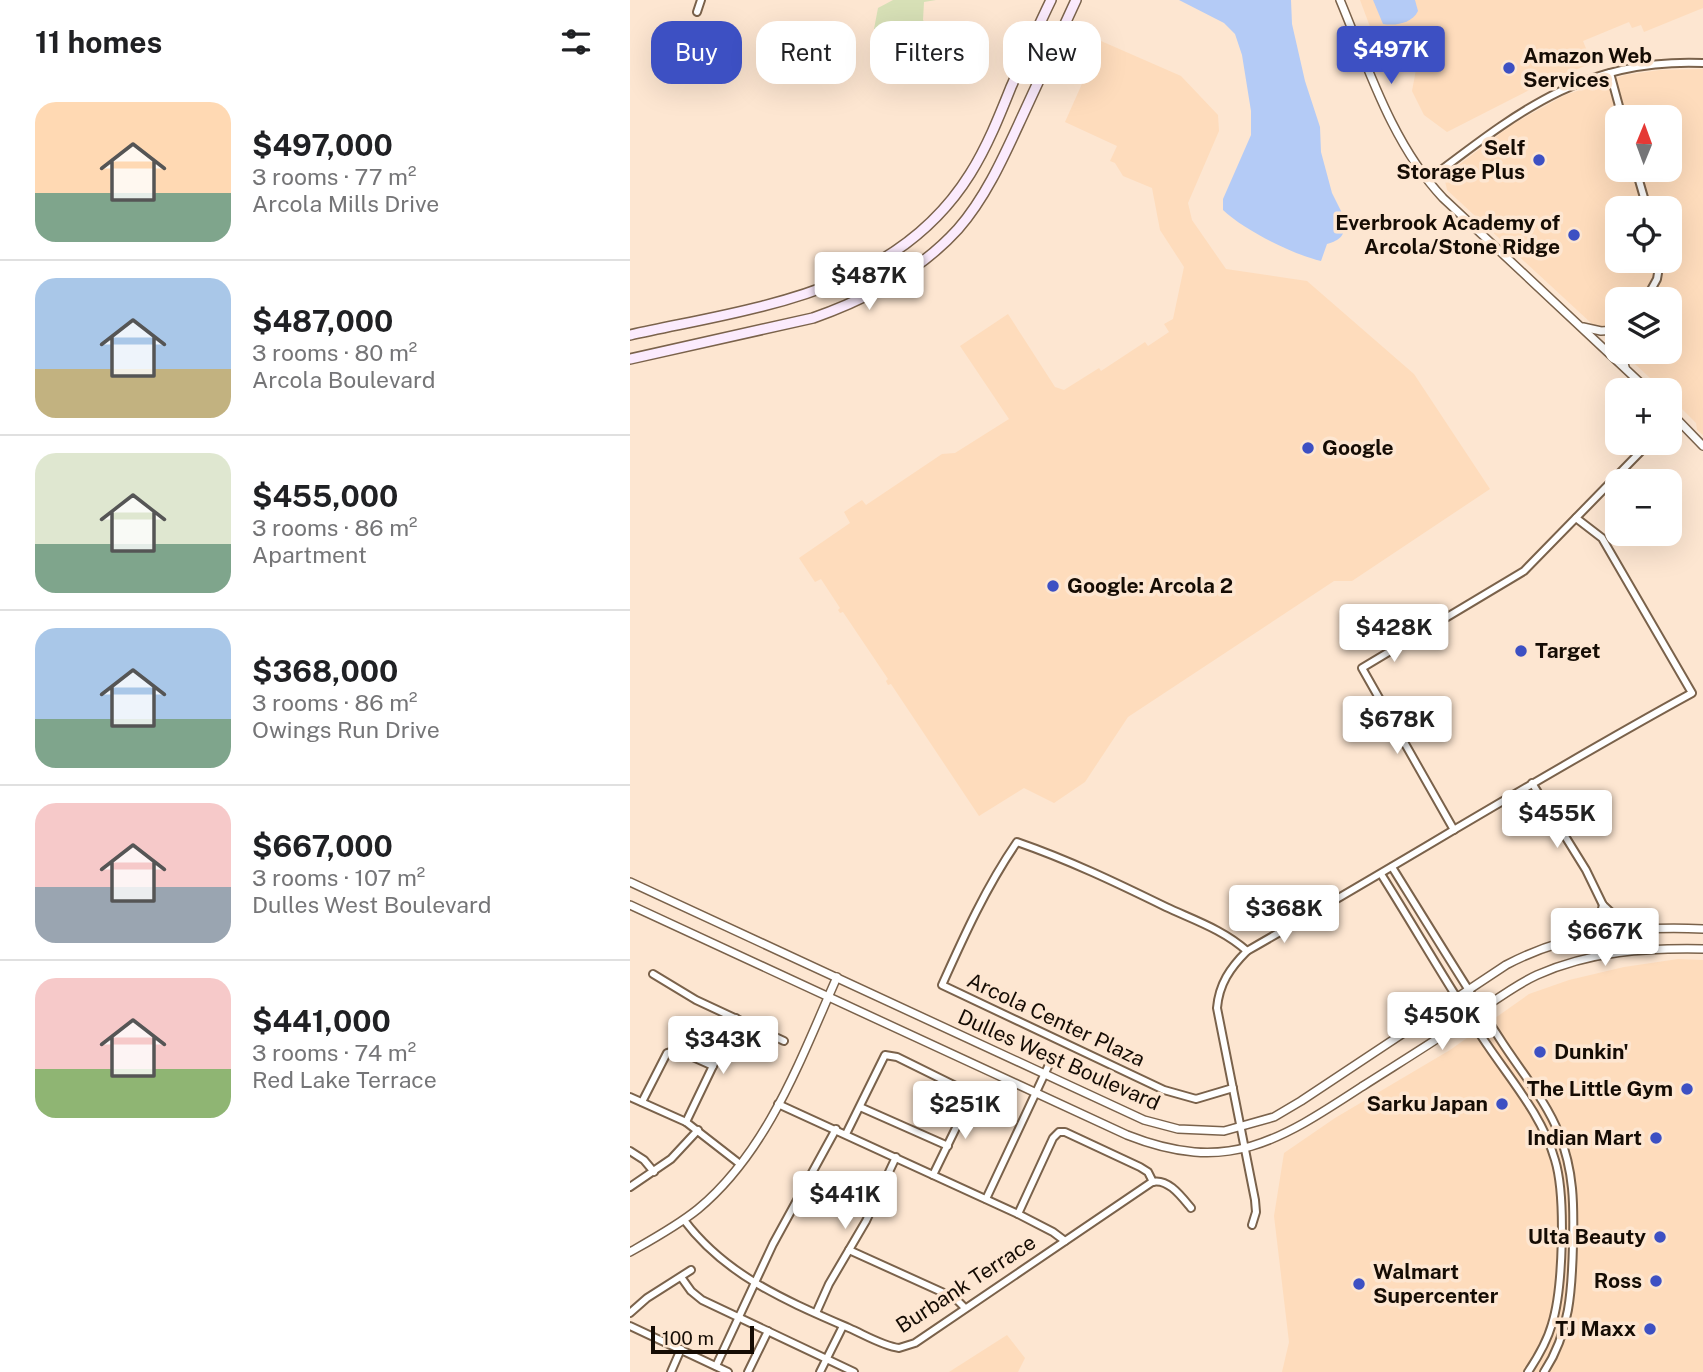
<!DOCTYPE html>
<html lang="en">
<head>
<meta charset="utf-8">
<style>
	:root { --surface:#fff; --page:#f6f6f6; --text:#202124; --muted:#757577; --line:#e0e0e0; --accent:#3d50c3 }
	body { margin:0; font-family:"Public Sans",sans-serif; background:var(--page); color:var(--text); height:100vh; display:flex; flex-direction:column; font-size:26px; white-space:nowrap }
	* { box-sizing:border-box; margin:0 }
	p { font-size:23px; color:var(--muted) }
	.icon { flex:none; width:38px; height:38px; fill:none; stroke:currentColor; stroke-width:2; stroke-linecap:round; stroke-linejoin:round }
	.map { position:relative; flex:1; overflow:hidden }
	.details { display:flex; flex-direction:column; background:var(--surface); width:630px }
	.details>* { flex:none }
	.banner { position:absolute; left:21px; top:21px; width:665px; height:63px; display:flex; gap:14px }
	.needle { width:46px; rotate:1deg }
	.controls { position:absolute; left:975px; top:105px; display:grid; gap:14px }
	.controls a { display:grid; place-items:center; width:77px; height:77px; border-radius:14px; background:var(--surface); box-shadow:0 7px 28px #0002; font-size:35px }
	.scale { position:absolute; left:21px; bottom:18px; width:103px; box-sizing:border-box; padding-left:7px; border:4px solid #150c04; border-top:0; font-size:19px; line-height:24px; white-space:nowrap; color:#150c04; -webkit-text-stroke:5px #fde6d1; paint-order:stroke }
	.price { position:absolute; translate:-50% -60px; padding:0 16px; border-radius:7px; background:#fff; color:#222; font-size:23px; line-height:46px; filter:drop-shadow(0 2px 4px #0008) }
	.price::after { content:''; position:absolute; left:50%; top:42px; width:21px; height:16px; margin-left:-10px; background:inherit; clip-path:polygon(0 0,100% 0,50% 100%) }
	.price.current { background:var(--accent); color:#fff }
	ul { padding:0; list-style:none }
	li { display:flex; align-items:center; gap:21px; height:175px; padding:0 35px }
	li+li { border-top:2px solid var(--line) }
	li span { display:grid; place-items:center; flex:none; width:196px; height:140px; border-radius:21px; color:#555 }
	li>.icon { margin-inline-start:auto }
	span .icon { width:84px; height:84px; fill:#fffc; stroke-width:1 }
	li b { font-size:30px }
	h2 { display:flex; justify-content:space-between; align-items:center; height:84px; padding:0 35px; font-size:30px }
	.chip { padding:0 24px; border-radius:21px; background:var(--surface); box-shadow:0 7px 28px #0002; font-size:24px; line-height:63px }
	.chip.current { background:var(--accent); color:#fff }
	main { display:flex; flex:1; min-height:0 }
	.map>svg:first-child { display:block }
	.built { fill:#fedcbc; fill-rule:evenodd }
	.green { fill:#d7e0b6 }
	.water { fill:#b4cbf6 }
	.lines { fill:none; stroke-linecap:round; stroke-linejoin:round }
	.minor-casing { stroke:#7a624b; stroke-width:10 }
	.tertiary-casing { stroke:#7a624b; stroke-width:10 }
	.secondary-casing { stroke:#7a624b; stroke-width:12 }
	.minor { stroke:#fff; stroke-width:6 }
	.tertiary { stroke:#fff; stroke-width:7 }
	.secondary { stroke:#fbebfd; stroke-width:9 }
	.poi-dot { fill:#3d50c3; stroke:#fde6d1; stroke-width:2.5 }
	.labels { text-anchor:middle; stroke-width:7; stroke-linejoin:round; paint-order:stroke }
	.poi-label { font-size:21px; font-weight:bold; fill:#150c04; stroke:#fde6d1; text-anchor:end }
	.street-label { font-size:21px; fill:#150c04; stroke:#fde6d1 }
</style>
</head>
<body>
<main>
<section class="details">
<h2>11 homes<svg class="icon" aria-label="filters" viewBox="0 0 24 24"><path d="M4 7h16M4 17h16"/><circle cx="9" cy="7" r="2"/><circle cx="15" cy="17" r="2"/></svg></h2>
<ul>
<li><span style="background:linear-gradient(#ffd9b3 65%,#7fa58c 0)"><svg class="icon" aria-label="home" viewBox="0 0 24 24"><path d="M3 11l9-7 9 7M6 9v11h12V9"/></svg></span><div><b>$497,000</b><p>3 rooms · 77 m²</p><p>Arcola Mills Drive</p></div></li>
<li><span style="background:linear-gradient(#a9c7e8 65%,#c2b280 0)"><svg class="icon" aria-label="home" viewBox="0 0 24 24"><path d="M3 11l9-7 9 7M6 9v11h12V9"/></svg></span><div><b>$487,000</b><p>3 rooms · 80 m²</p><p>Arcola Boulevard</p></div></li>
<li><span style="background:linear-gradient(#dfe7d0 65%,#7fa58c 0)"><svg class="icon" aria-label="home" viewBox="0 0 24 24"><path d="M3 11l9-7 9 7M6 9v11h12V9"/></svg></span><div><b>$455,000</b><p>3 rooms · 86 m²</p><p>Apartment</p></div></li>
<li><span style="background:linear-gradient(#a9c7e8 65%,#7fa58c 0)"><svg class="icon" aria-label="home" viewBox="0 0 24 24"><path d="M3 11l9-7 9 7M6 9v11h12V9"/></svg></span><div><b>$368,000</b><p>3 rooms · 86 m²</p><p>Owings Run Drive</p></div></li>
<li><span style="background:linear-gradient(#f6c9c9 60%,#9aa5b1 0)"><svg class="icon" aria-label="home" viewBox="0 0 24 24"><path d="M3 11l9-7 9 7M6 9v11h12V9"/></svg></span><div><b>$667,000</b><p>3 rooms · 107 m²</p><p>Dulles West Boulevard</p></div></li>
<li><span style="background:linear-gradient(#f6c9c9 65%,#8fb573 0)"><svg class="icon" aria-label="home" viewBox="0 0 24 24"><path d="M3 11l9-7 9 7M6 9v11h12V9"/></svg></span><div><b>$441,000</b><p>3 rooms · 74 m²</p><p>Red Lake Terrace</p></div></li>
</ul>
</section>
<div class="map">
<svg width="1073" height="1372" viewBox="0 0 1073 1372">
	<rect width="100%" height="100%" fill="#fde6d1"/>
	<g class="built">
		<path d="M730,0h343v8l-59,24 -3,-7 -9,3 -3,-6 -46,19 9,22 -53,22 -92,47 -23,-17 -12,-24 5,-27 -6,-17 -25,10 -14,-25z"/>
		<path d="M471,41l80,35 37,39 1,16 -31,72 4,17 34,49 81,12 107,93 76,115 -138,92h-18l-206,136 -43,65 -31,21 -30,-15 -45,28 -88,-132 -3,1 -2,-4 2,-2 -45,-67 -3,1 -2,-3 2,-2 -19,-29 -6,3 -16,-24 51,-35 -6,-11 18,-12 4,5 76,-51 13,-1 54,-34 -49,-73 48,-32 47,73 9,3 35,-22 2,3 44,-29 3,4 21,-14 -5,-8 9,-5 11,-52 -24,-37 -8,-42 -29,-12 -8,-13 -5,-2 7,-15 -52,-24z"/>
		<path d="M1073,69v366l-6,-5 -1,-7 -26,-26v-7h-7l-41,-38h48v-53h-53v48l-170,-157 -2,-9 7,-11 59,-45 54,-30 60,-20 35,-5zM987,117h53v53h-53zM987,208h53v53h-53z"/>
		<path d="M1048,959l25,1v412h-421l7,-30 -15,-126 10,-63 51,-35 115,-68 79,-56 40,-14 55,-13z"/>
		<path d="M377,1335l18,23 -7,14h-69z"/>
	</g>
	<path class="green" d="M263,0h43l-12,2 -1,18 8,12 24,3 -5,6 -29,10 -5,-23 -5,-5 -19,7 -18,-1 4,-21z"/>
	<g class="water">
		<path d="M549,0h112l1,24 13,57 15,46 1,25 11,41 15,30c-4,13 -6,17 -20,21l-6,17c-29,-7 -77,-31 -98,-51v-11l28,-64v-24l-9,-56 -7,-21 -11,-11z"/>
		<path d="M743,0h42l3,11c-6,12 -21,15 -35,13z"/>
	</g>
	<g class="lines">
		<g class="minor-casing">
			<g id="minor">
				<path d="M67,12l4,-12"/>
				<path d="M980,73l12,44"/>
				<path d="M1006,170l11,38"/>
				<path d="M798,180c90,-68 155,-122 275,-117"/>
				<path d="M1016,299l11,-20 3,-18"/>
				<path d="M902,783l54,87 17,35 26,24"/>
				<path d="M824,830l-92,-162 162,-97 125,-128"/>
				<path d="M762,867c36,58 71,115 108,172 19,30 47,63 59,95 15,37 15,71 14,110 -1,45 -3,89 -29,128"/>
				<path d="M751,874c34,54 66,110 101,163 26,40 60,77 73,123 11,36 8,129 -3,164 -5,18 -14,33 -24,48"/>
				<path d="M965,934l8,-29"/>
				<path d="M23,974l43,26 88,41"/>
				<path d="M603,1088l-37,11 -32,-9 -222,-105c22,-49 44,-98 75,-143 52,18 100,41 149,65 28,13 58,23 81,44"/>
				<path d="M0,1097l56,25 54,42"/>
				<path d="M12,1102l25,-49 10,-3 36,16"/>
				<path d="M148,1104l240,110 35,18 12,9"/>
				<path d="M230,1107l88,39"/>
				<path d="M56,1122l50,-104"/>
				<path d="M216,1134l39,-79 12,2 87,43 7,6 -1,9"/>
				<path d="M0,1151l14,9 10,12"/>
				<path d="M303,1175l39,-80"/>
				<path d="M0,1187l41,-28 27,-29"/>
				<path d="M356,1199l67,-143"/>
				<path d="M388,1214l35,-76 6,-6h6l75,35 8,5 5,10"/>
				<path d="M54,1220c42,56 103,81 165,108 16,7 34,18 50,20l16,-5 237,-161c16,-4 29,14 39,26"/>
				<path d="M622,1225l4,-13 -1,-12 -38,-192c2,-24 13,-40 30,-57 149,-85 295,-176 445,-258l-90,-155 -26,-20"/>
				<path d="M219,1250l106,48 10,10"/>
				<path d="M51,1277l10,14 11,9 152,72"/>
				<path d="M0,1313l17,-15 44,-28"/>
				<path d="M186,1313l13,-29 37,-63 30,-64"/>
				<path d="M0,1326l98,46"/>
				<path d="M86,1366l57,-122 63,-115"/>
				<path d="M41,1372l10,-23"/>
				<path d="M118,1372l20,-41"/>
				<path d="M190,1372l23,-46"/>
			</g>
		</g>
		<g class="tertiary-casing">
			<g id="tertiary">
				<path d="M710,0c28,67 52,144 103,198l205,192"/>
				<path d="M953,327l18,4 16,-1"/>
				<path d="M991,352l4,15"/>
				<path d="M1040,412l33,34"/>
				<path d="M0,882l514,238 34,9 46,2 50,-14 27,-16 205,-136c62,-33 128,-39 197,-36"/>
				<path d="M0,905l497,230c101,40 152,6 236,-49 36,-23 72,-45 107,-69 22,-14 43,-31 67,-42 54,-24 108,-27 166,-26"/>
				<path d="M0,1252c23,-13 47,-26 68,-43 70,-58 103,-151 139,-232"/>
			</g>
		</g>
		<g class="secondary-casing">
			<g id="secondary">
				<path d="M0,335c126,-28 265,-41 340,-161 17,-27 29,-57 41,-87 13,-29 26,-58 40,-87"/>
				<path d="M0,359l183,-41c54,-19 106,-46 145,-89 28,-32 46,-73 64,-112 18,-39 36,-78 54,-117"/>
			</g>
		</g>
		<use href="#minor" class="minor"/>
		<use href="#tertiary" class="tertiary"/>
		<use href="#secondary" class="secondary"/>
	</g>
	<g class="poi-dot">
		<circle cx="879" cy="68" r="7"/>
		<circle cx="909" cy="160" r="7"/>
		<circle cx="944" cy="235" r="7"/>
		<circle cx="678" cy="448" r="7"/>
		<circle cx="423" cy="586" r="7"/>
		<circle cx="891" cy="651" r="7"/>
		<circle cx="910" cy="1052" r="7"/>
		<circle cx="1057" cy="1089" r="7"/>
		<circle cx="872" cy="1104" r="7"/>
		<circle cx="1026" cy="1138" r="7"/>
		<circle cx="1030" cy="1237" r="7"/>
		<circle cx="1026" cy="1281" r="7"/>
		<circle cx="729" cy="1284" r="7"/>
		<circle cx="1020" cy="1329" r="7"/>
	</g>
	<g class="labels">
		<g class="poi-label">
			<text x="893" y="63" text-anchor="start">Amazon Web<tspan x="893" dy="24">Services</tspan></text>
			<text x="895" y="155">Self<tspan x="895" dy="24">Storage Plus</tspan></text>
			<text x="930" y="230">Everbrook Academy of<tspan x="930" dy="24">Arcola/Stone Ridge</tspan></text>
			<text x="692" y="455" text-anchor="start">Google</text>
			<text x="437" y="593" text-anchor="start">Google: Arcola 2</text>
			<text x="905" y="658" text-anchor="start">Target</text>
			<text x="924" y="1059" text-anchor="start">Dunkin'</text>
			<text x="1043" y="1096">The Little Gym</text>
			<text x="858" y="1111">Sarku Japan</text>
			<text x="1012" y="1145">Indian Mart</text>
			<text x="1016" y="1244">Ulta Beauty</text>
			<text x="743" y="1279" text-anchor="start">Walmart<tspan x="743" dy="24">Supercenter</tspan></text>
			<text x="1012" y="1288">Ross</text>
			<text x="1006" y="1336">TJ Maxx</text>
		</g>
		<g class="street-label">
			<text transform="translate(426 1020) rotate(25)" y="7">Arcola Center Plaza</text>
			<text transform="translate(429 1060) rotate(24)" y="7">Dulles West Boulevard</text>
			<text transform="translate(336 1284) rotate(-33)" y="7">Burbank Terrace</text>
		</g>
	</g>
</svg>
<div class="controls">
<a><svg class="needle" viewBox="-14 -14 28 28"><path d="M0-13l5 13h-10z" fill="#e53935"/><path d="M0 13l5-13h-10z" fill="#757577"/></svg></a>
<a><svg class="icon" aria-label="locate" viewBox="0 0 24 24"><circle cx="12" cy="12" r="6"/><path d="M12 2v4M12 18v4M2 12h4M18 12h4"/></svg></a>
<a><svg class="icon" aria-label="layers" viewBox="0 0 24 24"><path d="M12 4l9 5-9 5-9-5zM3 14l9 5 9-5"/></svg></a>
<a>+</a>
<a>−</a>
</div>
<div class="scale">100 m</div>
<b class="price current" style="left:761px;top:86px">$497K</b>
<b class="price" style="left:239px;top:312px">$487K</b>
<b class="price" style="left:764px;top:664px">$428K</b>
<b class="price" style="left:767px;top:756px">$678K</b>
<b class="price" style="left:927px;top:850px">$455K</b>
<b class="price" style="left:654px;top:945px">$368K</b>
<b class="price" style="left:975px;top:968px">$667K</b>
<b class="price" style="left:812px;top:1052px">$450K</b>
<b class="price" style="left:93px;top:1076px">$343K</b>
<b class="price" style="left:335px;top:1141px">$251K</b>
<b class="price" style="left:215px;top:1231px">$441K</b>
<div class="banner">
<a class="chip current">Buy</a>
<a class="chip">Rent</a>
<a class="chip">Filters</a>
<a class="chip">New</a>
</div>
</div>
</main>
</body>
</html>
